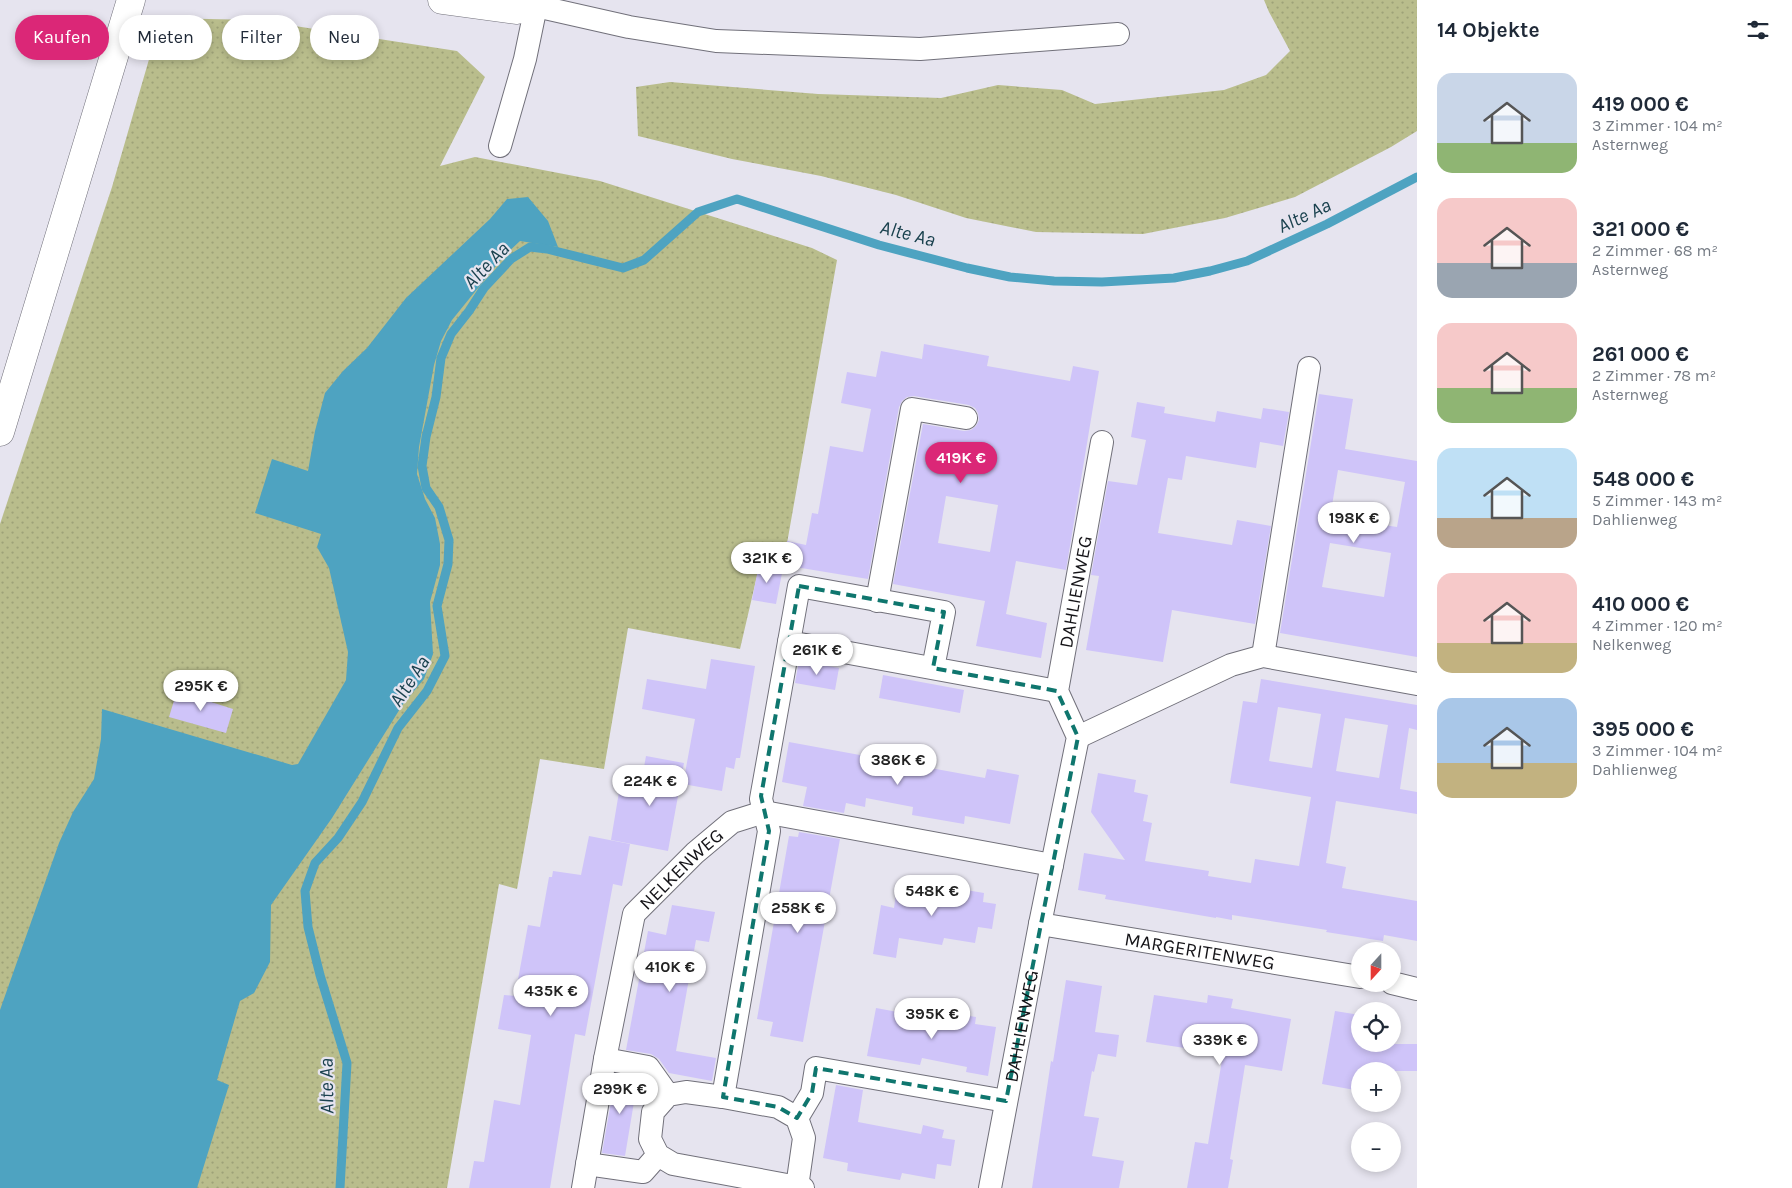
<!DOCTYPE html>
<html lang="de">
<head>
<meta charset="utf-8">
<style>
	:root { --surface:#fff; --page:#f6f6f7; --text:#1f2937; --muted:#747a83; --accent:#db2777 }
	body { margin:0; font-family:Karla,sans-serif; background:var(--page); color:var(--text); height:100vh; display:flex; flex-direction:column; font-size:19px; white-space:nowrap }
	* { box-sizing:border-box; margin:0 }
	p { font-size:16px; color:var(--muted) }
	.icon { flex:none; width:28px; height:28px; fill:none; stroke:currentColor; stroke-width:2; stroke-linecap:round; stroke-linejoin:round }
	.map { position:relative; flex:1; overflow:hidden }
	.details { display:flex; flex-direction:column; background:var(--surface); width:375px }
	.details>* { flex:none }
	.banner { position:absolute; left:15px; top:15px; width:475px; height:45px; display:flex; gap:10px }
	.needle { width:32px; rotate:201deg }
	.controls { position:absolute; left:1351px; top:942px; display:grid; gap:10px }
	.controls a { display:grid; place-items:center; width:50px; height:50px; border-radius:50%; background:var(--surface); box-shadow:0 2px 8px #0003; font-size:25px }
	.price { position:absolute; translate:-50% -42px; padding:0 11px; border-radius:18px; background:#fff; color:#222; font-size:16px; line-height:32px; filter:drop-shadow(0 1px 2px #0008) }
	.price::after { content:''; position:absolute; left:50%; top:30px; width:15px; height:11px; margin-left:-8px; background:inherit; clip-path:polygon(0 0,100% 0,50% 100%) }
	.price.selected { background:var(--accent); color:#fff }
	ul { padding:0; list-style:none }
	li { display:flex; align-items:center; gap:15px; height:125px; padding:0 20px }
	li span { display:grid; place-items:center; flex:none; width:140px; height:100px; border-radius:15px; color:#555 }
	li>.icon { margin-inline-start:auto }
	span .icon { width:60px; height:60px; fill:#fffc; stroke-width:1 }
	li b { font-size:21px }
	h2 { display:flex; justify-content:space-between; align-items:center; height:60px; padding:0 20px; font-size:21px }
	.tag { padding:0 18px; border-radius:22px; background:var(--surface); box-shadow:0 2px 8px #0003; font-size:18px; line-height:45px }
	.tag.selected { background:var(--accent); color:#fff }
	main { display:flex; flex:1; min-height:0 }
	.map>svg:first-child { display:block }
	.grass { fill:url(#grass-dots) }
	.water { fill:#4ea3c1 }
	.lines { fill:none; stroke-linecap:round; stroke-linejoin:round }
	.stream { stroke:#4ea3c1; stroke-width:9 }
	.building { fill:#cfc4f9; fill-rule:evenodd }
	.street-casing { stroke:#71707a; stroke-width:24 }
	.secondary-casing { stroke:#71707a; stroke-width:29 }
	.primary-casing { stroke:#71707a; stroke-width:29 }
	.street { stroke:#fff; stroke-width:22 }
	.secondary { stroke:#fff; stroke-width:28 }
	.primary { stroke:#fff; stroke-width:28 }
	.marked { fill:none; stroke:#0f766e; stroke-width:4; stroke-dasharray:10 6; stroke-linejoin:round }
	.labels { text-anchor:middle; stroke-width:4.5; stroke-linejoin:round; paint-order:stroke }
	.street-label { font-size:19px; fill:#141317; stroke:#e6e4ef }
	.water-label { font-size:20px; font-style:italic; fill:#1a414e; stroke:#e6e4ef }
</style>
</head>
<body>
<main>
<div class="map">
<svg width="1417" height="1188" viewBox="0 0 1417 1188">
	<defs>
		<pattern id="grass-dots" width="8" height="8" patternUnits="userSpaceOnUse" patternTransform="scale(1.25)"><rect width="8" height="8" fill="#b9bd8c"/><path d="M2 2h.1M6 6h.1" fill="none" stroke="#9ea278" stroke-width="1.8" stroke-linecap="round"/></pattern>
	</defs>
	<rect width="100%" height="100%" fill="#e6e4ef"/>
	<g class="grass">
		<path d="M1264,0h153v131l-26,16 -96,50 -70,21 -82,16 -107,-2 -70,-14 -70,-23 -75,-19 -89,-17 -94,-23 -2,-49 34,-5 148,12 123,4 57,-13 64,5 33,14 129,-14 42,-15 24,-24 -21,-39z"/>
		<path d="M161,18l95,2 201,31 28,26 -45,89 35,-9 125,24 212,67 25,12 -54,306 -23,-3 -20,86 -112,-21 -24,141 -64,-10 -23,130 -18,-5 -52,304h-447v-664l112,-337z"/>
	</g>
	<path class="water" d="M528,197l20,24 10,26 -38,-6 -17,16 -51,63 -11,21 -7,24 -15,82 -2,27 8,25 10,19 5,26v21l-10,37 3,52 -9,25 -21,25 -71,114 -61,87 -1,57 -16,31 -14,8 -23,79 12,5 -32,103h-197v-178l59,-167 14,-31 21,-33 7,-40 1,-30 190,56 6,-1 48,-84 2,-28 -19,-84 -12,-21 4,-13 -66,-21 17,-54 36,12 7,-40 10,-38 18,-22 24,-23 39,-50 84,-79 17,-20z"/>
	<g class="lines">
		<path class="stream" d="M340,1188l7,-125 -27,-88 -12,-48 -3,-36 10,-28 23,-25 24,-36 36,-74 29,-37 18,-35 -8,-50 11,-42 1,-24 -10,-33 -13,-19 -4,-22 4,-29 10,-40 5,-39 10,-24 18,-23 15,-23 27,-29 19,-12 17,2 76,19 21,-8 54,-48 39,-13 142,46 88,23 43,9 44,4 48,1 72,-4 36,-7 37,-10 80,-37 90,-47"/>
	</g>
	<g class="building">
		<path d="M924,344l65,12 -2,10 83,15 3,-15 26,5 -33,199 -50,-9 -10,53 41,9 -6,35 -65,-12 9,-45 -92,-17 30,-160 41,7 7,-1 5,-4 3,-6 -1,-7 -3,-5 -6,-3 -55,-9 -7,1 -5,4 -3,6 -31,172 -85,-14 4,-24 19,4 6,-32 6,1 12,-68 33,6 8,-43 -30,-6 6,-31 29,5 5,-26 41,8zM946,496l52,9 -8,47 -52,-9z"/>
		<path d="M1319,394l34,5 -8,50 72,12v196l-137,-24zM1338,470l67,12 -8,45 -67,-10zM1330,543l61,10 -7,44 -62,-10z"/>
		<path d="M1137,402l28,5 -1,6 51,9 2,-11 44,8 2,-11 26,4 -6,34 -23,-4 -4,26 -70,-12 -4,24 -14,-2 -10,55 74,12 5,-25 34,6 -16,98 -83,-14 -9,52 -77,-12 13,-74 -8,-1 17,-94 29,4 9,-45 -15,-3z"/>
		<path d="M759,564l24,4 -7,36 -24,-4z"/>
		<path d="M711,659l44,7 -15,92h-4l-2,11 -8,-2 -4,24 -39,-7 12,-65 -53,-10 5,-30 59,10z"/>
		<path d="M799,661l40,7 -4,22 -40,-7z"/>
		<path d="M883,675l81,15 -4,23 -81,-15z"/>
		<path d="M1261,679l156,26v25l-8,-2 -9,61 17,3v22l-81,-13 -10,62 20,4 -4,21 75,13v40l-33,-6 -1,6 -57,-9 1,-2 -95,-15v5l-16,-3v1l-111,-19 1,-4 -28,-5 6,-37 41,7 -34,-48 7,-39 38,7 -2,12 14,3 -5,26 9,2 -7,38 64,10 -1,5 43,7 4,-24 44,7 12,-69 -81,-14 13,-82 14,2zM1278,707l43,7 -9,54 -43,-7zM1345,718l43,7 -9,53 -43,-7z"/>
		<path d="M177,691l56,18 -7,24 -57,-16z"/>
		<path d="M789,742l196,36 2,-9 32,6 -9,49 -45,-8 -1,8 -52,-9 1,-8 -47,-9 -1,9 -19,-4 -2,10 -41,-7 4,-19 -25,-5z"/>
		<path d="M646,756l38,7 -16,88 -57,-11 8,-48 20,3z"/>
		<path d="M799,832l41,7 -37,203 -33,-6 3,-14 -16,-3 32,-183 9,1z"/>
		<path d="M589,836l41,8 -8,42 -9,-2 -28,152 -10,-2 -25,154h-81l5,-27 10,1 10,-62 26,5 11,-70 -33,-6 6,-34 11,1 13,-71 12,2 9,-50h3l1,-6 28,4z"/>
		<path d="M919,882l65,11 -1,9 13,2 -4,25 -14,-2 -3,16 -31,-5 -2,7 -43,-7 -3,20 -23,-4 8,-49 13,3 3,-21 21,4z"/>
		<path d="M672,905l43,7 -6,30 -13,-2 -20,111 40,7 -4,23 -43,-8 -10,-14 -8,-5 -25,-4 22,-119 18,4z"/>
		<path d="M1066,980l36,6 -7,46 24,3 -3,22 -18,-3 -4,18 -2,-1 -8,45 15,2 -7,38 32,5 -5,27h-87l19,-127 2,1z"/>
		<path d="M1154,995l53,8 1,-8 25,4 -2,9 60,11 -9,52 -37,-6 -15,94 3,1 -5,28h-41l8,-46 13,2 15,-90 -77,-12z"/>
		<path d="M876,1008l65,12 2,-8 33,5 -1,7 21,3 -8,49 -22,-4 1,-5 -45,-9 -2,7 -53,-9z"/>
		<path d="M1335,1011l25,4v29h57v27h-57v20l-38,-7z"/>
		<path d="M616,1074l22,4 -13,78 -23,-3z"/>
		<path d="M836,1085l27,5 -5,32 63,12 2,-9 21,5 -2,8 13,2 -4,26 -14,-2 -2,15 -33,-6 -2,7 -53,-9 1,-8 -25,-5z"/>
	</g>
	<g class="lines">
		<g class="street-casing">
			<g id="street">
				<path d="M500,146l25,-87 11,-53 93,21 87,14 204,8 198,-15"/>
				<path d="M877,601l35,-192 54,9"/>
				<path d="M1263,656l46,-288"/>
				<path d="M933,668l11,-56 -145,-26 -10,56 268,49"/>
				<path d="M1078,737l153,-72 32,-9 154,28"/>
				<path id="s1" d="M1040,924l320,53"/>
				<path d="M1392,983l25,6"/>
				<path d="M605,1059l43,8 20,28"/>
				<path d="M723,1097l46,-266 -8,-32 28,-157"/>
				<path d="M797,1118l15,-25 4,-25 190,33"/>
				<path d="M587,1164l56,8 15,-17"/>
				<path d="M797,1187l7,-49 -7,-20 -19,-11 -55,-10 -37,-5 -18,3 -15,17 -3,27 8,16 15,9 130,24"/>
				<path id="s2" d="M583,1188l22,-129 29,-145 61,-61 37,-31 32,-10 288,53"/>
				<path id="s3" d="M990,1188l50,-264 38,-187 -21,-46 45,-249"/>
			</g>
		</g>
		<g class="secondary-casing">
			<path id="secondary" d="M442,0l74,10 20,-4 6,-6"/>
		</g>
		<g class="primary-casing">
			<path id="primary" d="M0,432l131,-432"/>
		</g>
		<use href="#street" class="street"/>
		<use href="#secondary" class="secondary"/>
		<use href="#primary" class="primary"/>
	</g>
	<path class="marked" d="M799,586l145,26 -11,56 124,23 21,46 -72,364 -190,-33 -4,25 -15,25 -19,-11 -55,-10 46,-266 -8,-35z"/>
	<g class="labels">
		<g class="street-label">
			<text dy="7" stroke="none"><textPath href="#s3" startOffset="611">DAHLIENWEG</textPath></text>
			<text dy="7" stroke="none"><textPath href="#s2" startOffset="344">NELKENWEG</textPath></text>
			<text dy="7" stroke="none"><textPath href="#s1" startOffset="162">MARGERITENWEG</textPath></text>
			<text dy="7" stroke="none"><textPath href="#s3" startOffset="165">DAHLIENWEG</textPath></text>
		</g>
		<g class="water-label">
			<text transform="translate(1304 215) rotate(-25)" y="7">Alte Aa</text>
			<text transform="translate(908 233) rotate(14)" y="7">Alte Aa</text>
			<text transform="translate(486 265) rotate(-46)" y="7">Alte Aa</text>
			<text transform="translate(409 681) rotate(-57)" y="7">Alte Aa</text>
			<text transform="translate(326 1086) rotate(-91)" y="7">Alte Aa</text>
		</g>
	</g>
</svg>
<div class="controls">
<a><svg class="needle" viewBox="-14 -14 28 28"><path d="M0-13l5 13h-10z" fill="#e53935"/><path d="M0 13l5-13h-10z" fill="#747a83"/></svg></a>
<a><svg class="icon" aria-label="locate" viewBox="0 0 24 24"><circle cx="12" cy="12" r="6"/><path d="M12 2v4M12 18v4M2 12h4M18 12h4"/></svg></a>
<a>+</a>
<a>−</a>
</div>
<b class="price selected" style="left:961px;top:484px">419K €</b>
<b class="price" style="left:1354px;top:544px">198K €</b>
<b class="price" style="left:767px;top:584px">321K €</b>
<b class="price" style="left:817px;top:676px">261K €</b>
<b class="price" style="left:201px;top:712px">295K €</b>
<b class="price" style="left:898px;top:786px">386K €</b>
<b class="price" style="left:650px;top:807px">224K €</b>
<b class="price" style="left:932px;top:917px">548K €</b>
<b class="price" style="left:798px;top:934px">258K €</b>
<b class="price" style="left:670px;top:993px">410K €</b>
<b class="price" style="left:551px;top:1017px">435K €</b>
<b class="price" style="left:932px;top:1040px">395K €</b>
<b class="price" style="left:1220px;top:1066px">339K €</b>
<b class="price" style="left:620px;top:1115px">299K €</b>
<div class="banner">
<a class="tag selected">Kaufen</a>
<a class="tag">Mieten</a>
<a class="tag">Filter</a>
<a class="tag">Neu</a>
</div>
</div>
<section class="details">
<h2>14 Objekte<svg class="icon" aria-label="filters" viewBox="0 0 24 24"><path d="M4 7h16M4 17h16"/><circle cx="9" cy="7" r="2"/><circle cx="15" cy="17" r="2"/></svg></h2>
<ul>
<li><span style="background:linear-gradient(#c9d6e8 70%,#8fb573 0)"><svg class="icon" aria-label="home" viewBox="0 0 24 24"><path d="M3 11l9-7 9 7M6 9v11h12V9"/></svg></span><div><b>419 000 €</b><p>3 Zimmer · 104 m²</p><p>Asternweg</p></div></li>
<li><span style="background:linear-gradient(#f6c9c9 65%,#9aa5b1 0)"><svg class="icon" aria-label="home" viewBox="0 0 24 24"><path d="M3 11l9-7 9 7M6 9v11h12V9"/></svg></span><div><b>321 000 €</b><p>2 Zimmer · 68 m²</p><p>Asternweg</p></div></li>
<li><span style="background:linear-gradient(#f6c9c9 65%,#8fb573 0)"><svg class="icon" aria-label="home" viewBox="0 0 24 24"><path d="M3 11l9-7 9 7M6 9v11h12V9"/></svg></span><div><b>261 000 €</b><p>2 Zimmer · 78 m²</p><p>Asternweg</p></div></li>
<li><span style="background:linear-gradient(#bfe0f5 70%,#b9a48a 0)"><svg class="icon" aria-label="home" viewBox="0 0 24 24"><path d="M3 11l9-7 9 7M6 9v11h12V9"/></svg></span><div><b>548 000 €</b><p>5 Zimmer · 143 m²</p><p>Dahlienweg</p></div></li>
<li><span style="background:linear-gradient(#f6c9c9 70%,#c2b280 0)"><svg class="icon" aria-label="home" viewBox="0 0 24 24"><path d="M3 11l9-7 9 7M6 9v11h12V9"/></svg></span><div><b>410 000 €</b><p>4 Zimmer · 120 m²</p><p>Nelkenweg</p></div></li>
<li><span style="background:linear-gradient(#a9c7e8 65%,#c2b280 0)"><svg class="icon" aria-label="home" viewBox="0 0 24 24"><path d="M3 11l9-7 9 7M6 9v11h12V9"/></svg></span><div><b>395 000 €</b><p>3 Zimmer · 104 m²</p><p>Dahlienweg</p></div></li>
</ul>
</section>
</main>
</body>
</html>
